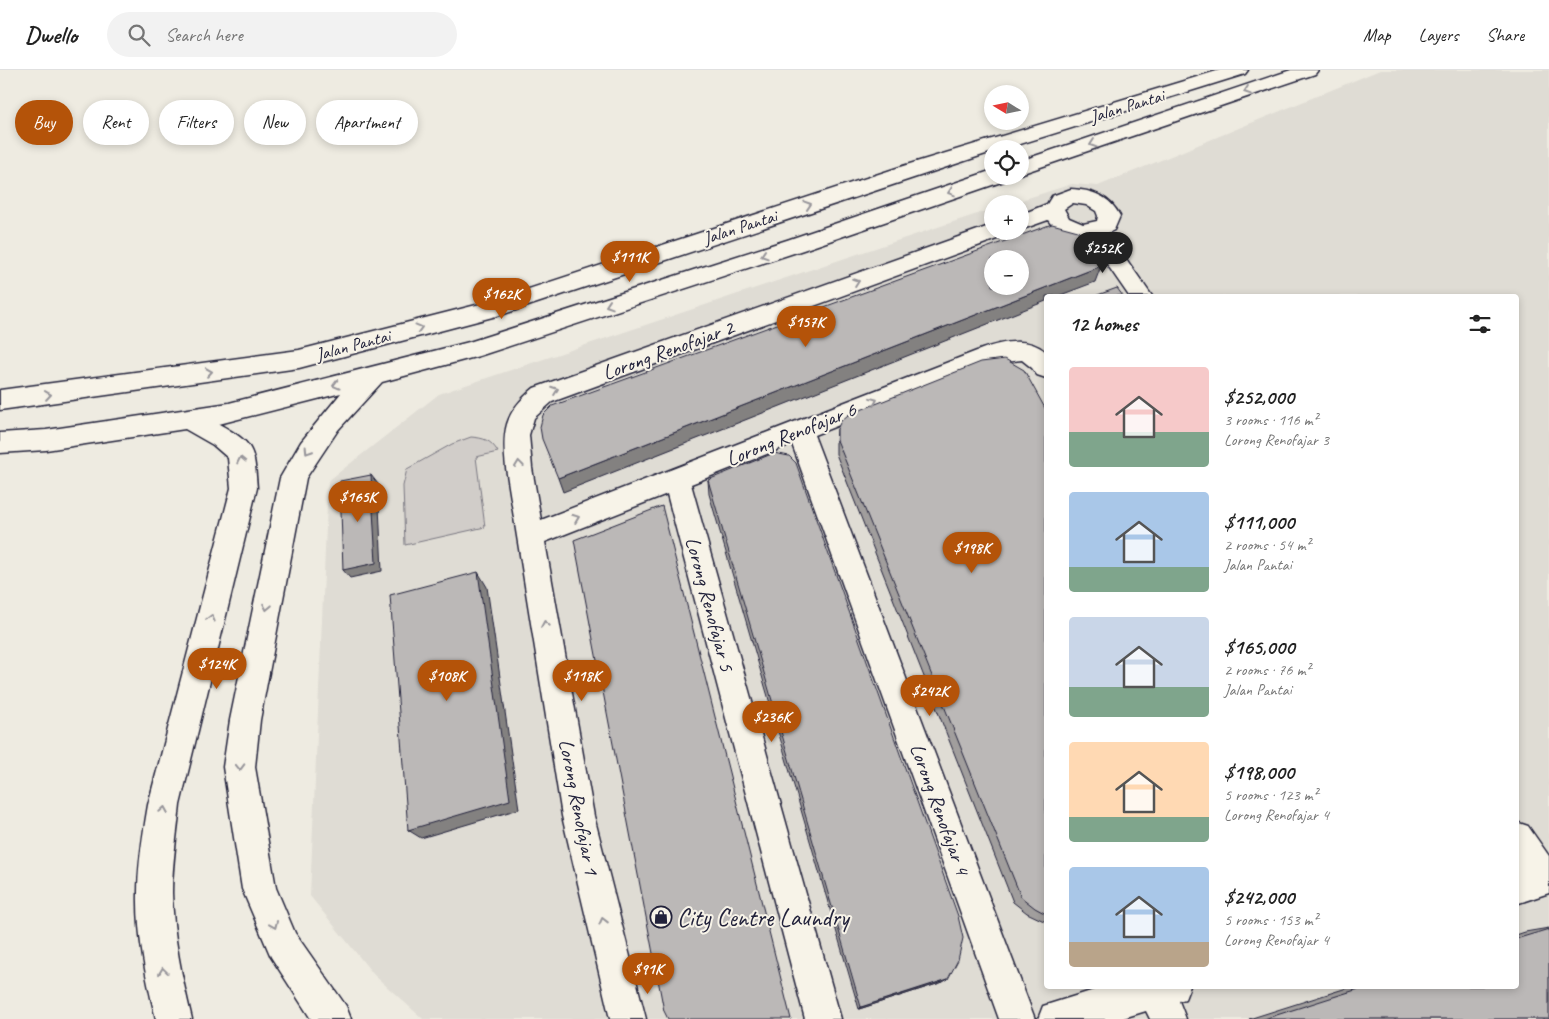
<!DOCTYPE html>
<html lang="en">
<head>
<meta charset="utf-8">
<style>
	:root { --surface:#fff; --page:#f2f2f2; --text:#222; --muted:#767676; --line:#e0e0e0; --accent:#b45309 }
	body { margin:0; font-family:Caveat,sans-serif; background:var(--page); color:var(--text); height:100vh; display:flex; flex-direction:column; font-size:19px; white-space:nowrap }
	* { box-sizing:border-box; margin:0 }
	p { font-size:16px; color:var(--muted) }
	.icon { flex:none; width:28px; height:28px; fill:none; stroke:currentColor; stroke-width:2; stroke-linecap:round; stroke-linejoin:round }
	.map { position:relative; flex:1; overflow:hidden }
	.sheet { position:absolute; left:1044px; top:224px; width:475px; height:695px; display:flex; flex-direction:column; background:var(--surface); border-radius:5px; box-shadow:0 2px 8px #0003 }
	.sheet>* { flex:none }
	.hud { position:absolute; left:15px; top:30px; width:475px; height:45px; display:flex; gap:10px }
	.needle { width:32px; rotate:280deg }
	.controls { position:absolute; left:984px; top:15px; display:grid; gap:10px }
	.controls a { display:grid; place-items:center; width:45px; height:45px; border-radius:50%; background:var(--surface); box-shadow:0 2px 8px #0003; font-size:25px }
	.price { position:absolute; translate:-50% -42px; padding:0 11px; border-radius:18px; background:var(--accent); color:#fff; font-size:16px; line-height:32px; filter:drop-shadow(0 1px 2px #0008) }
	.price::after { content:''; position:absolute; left:50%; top:30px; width:15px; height:11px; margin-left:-8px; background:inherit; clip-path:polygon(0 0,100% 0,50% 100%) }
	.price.selected { background:#222; color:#fff }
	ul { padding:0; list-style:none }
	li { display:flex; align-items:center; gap:15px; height:125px; padding:0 25px }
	li span { display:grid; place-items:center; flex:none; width:140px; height:100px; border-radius:5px; color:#555 }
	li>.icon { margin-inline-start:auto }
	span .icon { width:60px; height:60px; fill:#fffc; stroke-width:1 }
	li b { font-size:21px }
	h2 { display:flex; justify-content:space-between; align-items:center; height:60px; padding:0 25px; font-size:21px }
	.chip { padding:0 18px; border-radius:22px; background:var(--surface); box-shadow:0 2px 8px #0003; font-size:18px; line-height:45px }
	.chip.selected { background:var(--accent); color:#fff }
	header { display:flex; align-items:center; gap:30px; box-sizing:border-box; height:70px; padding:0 25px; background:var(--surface); border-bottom:1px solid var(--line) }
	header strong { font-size:24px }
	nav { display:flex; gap:28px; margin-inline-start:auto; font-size:18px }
	.search { width:350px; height:45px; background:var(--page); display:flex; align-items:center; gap:12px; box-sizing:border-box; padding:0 18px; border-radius:28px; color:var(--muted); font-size:19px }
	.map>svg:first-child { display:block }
	.built { fill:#dfdcd4; fill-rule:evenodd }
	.green { fill:#d1cdc9; stroke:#7a7882 }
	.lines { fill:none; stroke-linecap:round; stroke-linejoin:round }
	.minor-casing { stroke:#22223b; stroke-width:3 }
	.minor { fill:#f7f3e8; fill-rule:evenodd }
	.wall { fill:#a19e9d; stroke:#22223b }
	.shaded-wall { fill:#838180; stroke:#22223b }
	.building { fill:#bbb8b7; stroke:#22223b; fill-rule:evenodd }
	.oneway { stroke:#97959a }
	.labels { text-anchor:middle; stroke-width:4; stroke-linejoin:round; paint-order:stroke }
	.far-street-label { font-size:18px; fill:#22223b; stroke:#f7f3e8 }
	.street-label { font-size:21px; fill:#22223b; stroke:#f7f3e8 }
	.near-poi-label { font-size:25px; fill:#22223b; stroke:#f7f3e8; text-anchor:start }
</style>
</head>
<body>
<header>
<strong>Dwello</strong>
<div class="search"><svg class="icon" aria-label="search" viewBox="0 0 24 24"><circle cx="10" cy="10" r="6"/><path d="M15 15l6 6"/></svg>Search here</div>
<nav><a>Map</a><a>Layers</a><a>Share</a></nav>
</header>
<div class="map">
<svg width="1549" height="949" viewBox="0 0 1549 949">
	<rect width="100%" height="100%" fill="#eeebe1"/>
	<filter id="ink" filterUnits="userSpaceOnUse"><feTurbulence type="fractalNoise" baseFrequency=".02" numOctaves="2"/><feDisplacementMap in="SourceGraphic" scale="10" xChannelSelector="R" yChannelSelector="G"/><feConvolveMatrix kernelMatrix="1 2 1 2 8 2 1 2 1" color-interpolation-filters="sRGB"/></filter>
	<g filter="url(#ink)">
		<path class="built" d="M1380,0h169v949h-1126l-49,-44 -64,-79 18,-415 111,-87 553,-185v22h28v-27h-11l63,-20 26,2zM992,189h28v27h-28zM1046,226h470v690h-470z"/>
		<path class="green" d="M471,367c13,1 20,3 27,15l-22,5 9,70 -80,18 -2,-59 4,-17 45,-25z"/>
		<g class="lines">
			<g class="minor-casing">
				<g id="minor">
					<path d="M1220,0h28l-3,4 -241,75h-12v3l-488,162 -205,54 -299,42v-20l299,-40 193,-49 411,-135z"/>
					<path d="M1291,0h27l-3,4 -295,100v-13z"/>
					<path d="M990,101h2v5h15l-3,5 -201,69 -324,106 -97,26 -44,48 -32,48 -46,242 -5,47 21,121 19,45 51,73 5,13h-40l-40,-62 -29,-68 -19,-122 7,-47 50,-242 21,-36 40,-49 -122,31c36,20 35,25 38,64l-77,317c-3,29 -8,59 -8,88 1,43 10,85 20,126h-36c-10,-41 -19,-83 -18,-126 0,-29 5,-59 10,-88l83,-317 -3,-30 -15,-13 -28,-16 -139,21 -46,3v-20l46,-3 183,-27 240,-61 318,-102z"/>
					<path d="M1071,119c21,1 39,7 49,27l-6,14 -6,3 44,63h-23l-40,-58c-17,1 -32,-4 -41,-18l-28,10v-15l27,-11 5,-8zM1073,133l13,2 10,6 2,5 -1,5 -14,3 -14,-6 -5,-9z"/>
					<path d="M992,155v6h16l-3,5 -453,166 -18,16 -5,17 3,33 9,52 441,-171c20,-7 46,-13 64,3v26l-9,-3 -5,-7 -10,-8 -27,3 -181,72 221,584h-36l-207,-575 -101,40 150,535h-36l-138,-525 -122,48 49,274 52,203h-36l-48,-203 -56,-348c-4,-37 -2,-55 28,-80z"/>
					<path d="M1516,752l12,4 21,30v37l-33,11z"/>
					<path d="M1107,916h83l-5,13 -6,2 7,18h-36l-4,-8 -26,8h-82l5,-13z"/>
				</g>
			</g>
			<use href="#minor" class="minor"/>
		</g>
		<g class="wall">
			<path d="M1046,340v512l-19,-9 -14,-11 -177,-448v-11l1,-14z"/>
			<path d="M708,410l235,502 -84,27 -150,-515z"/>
			<path d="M1549,858v91h-300l104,-33h163v-51l9,-3z"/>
		</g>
		<g class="shaded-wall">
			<path d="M1101,196l-6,16 -37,14h-12v5l-483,191 -5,-14z"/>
			<path d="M371,405l7,9 4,87 -32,7 -7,-8z"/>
			<path d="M478,502l9,15 32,222 -98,29 -13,-8z"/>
			<path d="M948,909l-5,3 -84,27 2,-2z"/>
		</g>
		<g class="building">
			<path d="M1052,154l26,7 23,35 -543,212 -16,-39 -2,-12 3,-12 9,-9zM992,189h28v27h-28z"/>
			<path d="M1117,218l6,8h-28z"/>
			<path d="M1005,289l19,11 22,40v504l-11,-6 -14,-11 -184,-457v-11l4,-8 7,-6 133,-53z"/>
			<path d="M774,383l15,3 7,7 162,453 5,22 -5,22 -10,19 -87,28 -153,-527z"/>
			<path d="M371,405l5,88 -33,7 -3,-89z"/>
			<path d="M662,436l129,513h-123l-4,-8 -90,-471z"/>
			<path d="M478,502l32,228 -102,30 -18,-235z"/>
			<path d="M1549,859v90h-285l104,-33h148v-47z"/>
		</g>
		<defs><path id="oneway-chevron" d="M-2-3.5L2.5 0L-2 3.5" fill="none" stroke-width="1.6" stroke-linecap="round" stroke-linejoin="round" transform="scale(1.25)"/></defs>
		<g class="oneway">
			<use href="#oneway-chevron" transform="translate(1247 21) rotate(161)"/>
			<use href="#oneway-chevron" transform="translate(1093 74) rotate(161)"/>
			<use href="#oneway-chevron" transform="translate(951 122) rotate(161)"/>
			<use href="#oneway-chevron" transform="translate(808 135) rotate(-18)"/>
			<use href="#oneway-chevron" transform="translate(764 185) rotate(162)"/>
			<use href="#oneway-chevron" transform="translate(856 212) rotate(-20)"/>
			<use href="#oneway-chevron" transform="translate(609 235) rotate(162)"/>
			<use href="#oneway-chevron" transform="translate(419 258) rotate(-15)"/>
			<use href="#oneway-chevron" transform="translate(209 302) rotate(-8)"/>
			<use href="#oneway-chevron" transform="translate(336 315) rotate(165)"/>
			<use href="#oneway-chevron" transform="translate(555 320) rotate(-20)"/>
			<use href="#oneway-chevron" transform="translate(48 325) rotate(-8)"/>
			<use href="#oneway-chevron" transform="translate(874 331) rotate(-22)"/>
			<use href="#oneway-chevron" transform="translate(308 381) rotate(122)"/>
			<use href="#oneway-chevron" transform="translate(241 390) rotate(-102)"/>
			<use href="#oneway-chevron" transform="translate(519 394) rotate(-97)"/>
			<use href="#oneway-chevron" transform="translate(576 448) rotate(-21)"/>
			<use href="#oneway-chevron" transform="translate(267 537) rotate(101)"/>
			<use href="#oneway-chevron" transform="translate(211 548) rotate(-76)"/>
			<use href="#oneway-chevron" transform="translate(545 554) rotate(-100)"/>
			<use href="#oneway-chevron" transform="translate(240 697) rotate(89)"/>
			<use href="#oneway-chevron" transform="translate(164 740) rotate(-81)"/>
			<use href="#oneway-chevron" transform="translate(603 851) rotate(-104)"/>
			<use href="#oneway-chevron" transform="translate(274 855) rotate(67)"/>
			<use href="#oneway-chevron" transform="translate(163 901) rotate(-98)"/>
		</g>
	</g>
	<defs>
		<g id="shop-ring" transform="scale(1.125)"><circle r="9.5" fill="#f7f3e8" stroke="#22223b" stroke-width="1.5"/><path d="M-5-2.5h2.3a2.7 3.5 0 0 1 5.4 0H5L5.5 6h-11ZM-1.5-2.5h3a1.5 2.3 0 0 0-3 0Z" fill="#22223b"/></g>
	</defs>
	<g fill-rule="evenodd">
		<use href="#shop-ring" x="661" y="847"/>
	</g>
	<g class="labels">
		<g class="far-street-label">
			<text transform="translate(1127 36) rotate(-17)" y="6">Jalan Pantai</text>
			<text transform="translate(740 157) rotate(-18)" y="6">Jalan Pantai</text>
			<text transform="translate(353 275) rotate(-15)" y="6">Jalan Pantai</text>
		</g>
		<g class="street-label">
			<text transform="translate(668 280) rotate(-20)" y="7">Lorong Renofajar 2</text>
			<text transform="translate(791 364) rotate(-22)" y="7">Lorong Renofajar 6</text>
			<text transform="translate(710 534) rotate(75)" y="7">Lorong Renofajar 5</text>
			<text transform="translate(579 737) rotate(79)" y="7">Lorong Renofajar 1</text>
			<text transform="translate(940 739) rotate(70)" y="7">Lorong Renofajar 4</text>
		</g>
		<g class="near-poi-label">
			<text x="677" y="856">City Centre Laundry</text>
		</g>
	</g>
</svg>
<div class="controls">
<a><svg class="needle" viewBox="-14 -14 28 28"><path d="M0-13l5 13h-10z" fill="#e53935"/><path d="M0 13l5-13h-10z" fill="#767676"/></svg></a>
<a><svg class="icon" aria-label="locate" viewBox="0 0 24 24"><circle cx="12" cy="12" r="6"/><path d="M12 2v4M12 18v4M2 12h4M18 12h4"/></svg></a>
<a>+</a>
<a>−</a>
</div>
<b class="price selected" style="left:1103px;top:204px">$252K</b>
<b class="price" style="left:630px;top:213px">$111K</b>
<b class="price" style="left:502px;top:250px">$162K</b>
<b class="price" style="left:806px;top:278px">$157K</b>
<b class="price" style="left:358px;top:453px">$165K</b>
<b class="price" style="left:972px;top:504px">$198K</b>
<b class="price" style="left:217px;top:620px">$124K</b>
<b class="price" style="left:447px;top:632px">$108K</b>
<b class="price" style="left:582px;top:632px">$118K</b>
<b class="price" style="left:930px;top:647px">$242K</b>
<b class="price" style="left:772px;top:673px">$236K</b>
<b class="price" style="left:648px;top:925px">$91K</b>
<div class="hud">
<a class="chip selected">Buy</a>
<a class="chip">Rent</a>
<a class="chip">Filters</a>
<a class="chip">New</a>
<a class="chip">Apartment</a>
</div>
<section class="sheet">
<h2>12 homes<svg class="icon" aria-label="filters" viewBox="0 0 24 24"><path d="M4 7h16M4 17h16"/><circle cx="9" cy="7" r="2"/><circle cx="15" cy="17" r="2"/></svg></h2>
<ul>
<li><span style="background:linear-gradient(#f6c9c9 65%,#7fa58c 0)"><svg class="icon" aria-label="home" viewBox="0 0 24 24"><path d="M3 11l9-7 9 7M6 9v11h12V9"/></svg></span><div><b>$252,000</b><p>3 rooms · 116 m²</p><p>Lorong Renofajar 3</p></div></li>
<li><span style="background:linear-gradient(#a9c7e8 75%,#7fa58c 0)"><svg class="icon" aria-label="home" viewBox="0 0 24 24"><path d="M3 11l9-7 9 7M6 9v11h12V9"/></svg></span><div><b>$111,000</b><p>2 rooms · 54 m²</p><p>Jalan Pantai</p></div></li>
<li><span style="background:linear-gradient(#c9d6e8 70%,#7fa58c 0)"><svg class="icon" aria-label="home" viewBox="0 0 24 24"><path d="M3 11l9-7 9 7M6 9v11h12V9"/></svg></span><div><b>$165,000</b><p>2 rooms · 76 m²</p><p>Jalan Pantai</p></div></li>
<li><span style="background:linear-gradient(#ffd9b3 75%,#7fa58c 0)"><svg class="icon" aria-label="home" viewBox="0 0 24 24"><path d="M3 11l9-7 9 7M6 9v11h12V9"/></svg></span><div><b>$198,000</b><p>5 rooms · 123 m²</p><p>Lorong Renofajar 4</p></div></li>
<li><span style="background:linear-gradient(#a9c7e8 75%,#b9a48a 0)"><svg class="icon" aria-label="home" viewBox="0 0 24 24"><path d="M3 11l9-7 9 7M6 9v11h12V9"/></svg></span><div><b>$242,000</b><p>5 rooms · 153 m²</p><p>Lorong Renofajar 4</p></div></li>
</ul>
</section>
</div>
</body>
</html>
